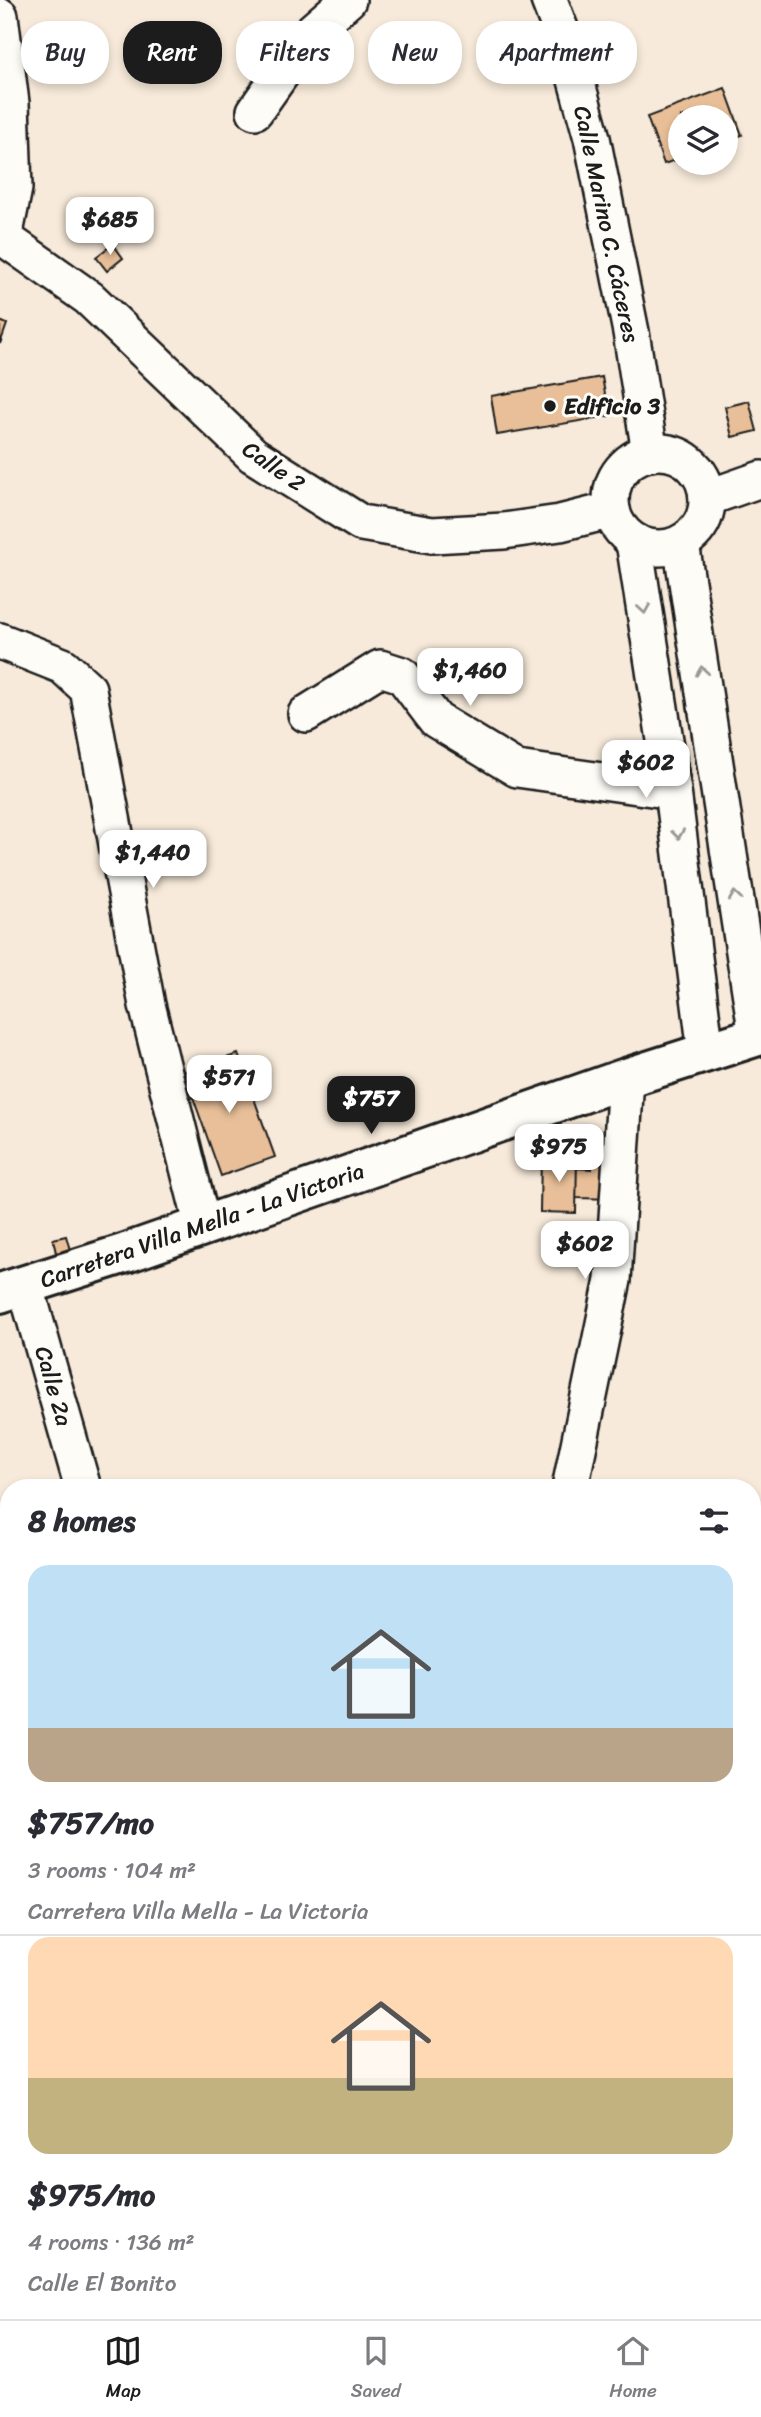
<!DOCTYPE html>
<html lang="en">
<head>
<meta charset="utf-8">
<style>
	:root { --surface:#fff; --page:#f2f2f3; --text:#2b2b33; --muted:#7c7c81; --line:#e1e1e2; --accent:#1c1c1c }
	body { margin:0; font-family:Sriracha,sans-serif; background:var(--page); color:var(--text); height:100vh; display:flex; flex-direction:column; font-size:26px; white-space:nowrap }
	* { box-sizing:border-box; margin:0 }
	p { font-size:23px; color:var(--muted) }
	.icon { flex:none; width:38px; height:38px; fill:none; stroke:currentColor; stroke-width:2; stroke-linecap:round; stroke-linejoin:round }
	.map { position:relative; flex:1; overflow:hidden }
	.details { position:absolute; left:0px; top:1479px; width:761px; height:842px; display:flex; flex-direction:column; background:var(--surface); border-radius:28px 28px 0 0; box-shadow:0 4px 10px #0003 }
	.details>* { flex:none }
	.banner { position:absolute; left:21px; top:21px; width:719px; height:63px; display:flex; gap:14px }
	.buttons { position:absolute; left:668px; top:105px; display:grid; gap:14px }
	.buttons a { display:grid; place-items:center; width:70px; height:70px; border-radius:50%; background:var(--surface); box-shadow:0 4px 10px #0003; font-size:35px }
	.price { position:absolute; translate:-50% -60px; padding:0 16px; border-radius:14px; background:#fff; color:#222; font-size:23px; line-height:46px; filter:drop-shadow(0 2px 4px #0008) }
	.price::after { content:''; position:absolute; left:50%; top:42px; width:21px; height:16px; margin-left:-10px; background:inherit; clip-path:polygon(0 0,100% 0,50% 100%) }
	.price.active { background:var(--accent); color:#fff }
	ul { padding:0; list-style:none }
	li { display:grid; align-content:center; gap:14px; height:371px; padding:0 28px }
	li+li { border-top:2px solid var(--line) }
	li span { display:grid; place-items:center; height:217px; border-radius:21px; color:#555 }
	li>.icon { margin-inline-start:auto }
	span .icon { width:126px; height:126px; fill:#fffc; stroke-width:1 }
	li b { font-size:30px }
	h2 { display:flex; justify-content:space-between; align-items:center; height:84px; padding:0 28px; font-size:30px }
	.pill { padding:0 24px; border-radius:28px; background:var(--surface); box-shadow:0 4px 10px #0003; font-size:24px; line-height:63px }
	.pill.active { background:var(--accent); color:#fff }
	.tab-bar { display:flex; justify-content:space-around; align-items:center; height:98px; border-top:2px solid var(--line); background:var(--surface); font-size:19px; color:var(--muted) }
	.tab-bar a { display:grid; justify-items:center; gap:4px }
	.tab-bar .active { color:var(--accent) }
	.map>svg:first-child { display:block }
	.building { fill:#e8bf98; stroke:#1c1c1c; stroke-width:2 }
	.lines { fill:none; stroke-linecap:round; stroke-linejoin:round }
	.street-casing { stroke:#1c1c1c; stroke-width:40 }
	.secondary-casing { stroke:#1c1c1c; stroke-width:44 }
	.street { stroke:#fdfcf7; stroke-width:35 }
	.secondary { stroke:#fdfcf7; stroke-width:38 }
	.oneway { stroke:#989794 }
	.poi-dot { fill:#1c1c1c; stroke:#fdfcf7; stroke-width:2.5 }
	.labels { text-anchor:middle; stroke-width:6; stroke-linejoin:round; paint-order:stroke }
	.street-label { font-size:23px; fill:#1c1c1c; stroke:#fdfcf7 }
	.poi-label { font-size:23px; font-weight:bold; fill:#1c1c1c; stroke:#fdfcf7; text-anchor:start }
</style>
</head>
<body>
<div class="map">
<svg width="761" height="2319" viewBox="0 0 761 2319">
	<rect width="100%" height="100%" fill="#f7eada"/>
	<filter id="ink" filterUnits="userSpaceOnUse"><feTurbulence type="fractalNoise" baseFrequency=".0143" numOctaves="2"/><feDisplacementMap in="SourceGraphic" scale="14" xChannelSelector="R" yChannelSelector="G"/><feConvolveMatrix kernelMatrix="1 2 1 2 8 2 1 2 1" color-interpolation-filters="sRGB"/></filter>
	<g filter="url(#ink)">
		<g class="building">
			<path d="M725,88l17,47 -16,6v-24h-45v41l-17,6 -17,-47z"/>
			<path d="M113,244l10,14 -16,13 -11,-14z"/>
			<path d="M0,321l7,3 -7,20z"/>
			<path d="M602,377l7,39 -112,19 -6,-39z"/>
			<path d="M749,401l8,30 -25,6 -7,-30z"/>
			<path d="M238,1054l37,103 -54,19 -37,-104z"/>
			<path d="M577,1142h15v27l-16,-1z"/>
			<path d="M593,1148l24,1 -1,50 -40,-1v-30l16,1z"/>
			<path d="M541,1156h36l-1,57 -36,-1z"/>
			<path d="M66,1236l4,14 -14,3 -3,-14z"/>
		</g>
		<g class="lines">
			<g class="street-casing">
				<g id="street">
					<path d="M549,0l17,44 26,94 39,194 19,121"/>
					<path d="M0,16l11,87 3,85 -10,50"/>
					<path d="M255,111l55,-78 38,-33"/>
					<path d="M0,238h4l85,60 164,157 108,68 71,12 72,-4 56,-8 52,-13"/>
					<circle cx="659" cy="500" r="48"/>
					<path d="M707,498l54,-19"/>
					<path d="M634,542l39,249 33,261"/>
					<path d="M681,543l76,493"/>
					<path d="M0,641l63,25 25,23 59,316 56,222"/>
					<path d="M306,714l74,-46 22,7 34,45 81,49 156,22"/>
					<path d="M25,1284l58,204"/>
					<path d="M570,1488l43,-208 13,-202"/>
					<path d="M0,1588l9,-3"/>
					<path d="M0,1873l9,-3"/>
					<path d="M752,2064l9,8"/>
					<path d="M0,2140l9,-3"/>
					<path d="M306,2312l2,7"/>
					<path d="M384,2319l28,-7"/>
				</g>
			</g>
			<g class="secondary-casing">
				<path id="secondary" d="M0,1293l126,-40 500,-175 135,-43"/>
			</g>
			<use href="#street" class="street"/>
			<use href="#secondary" class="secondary"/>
		</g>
		<defs><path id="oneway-chevron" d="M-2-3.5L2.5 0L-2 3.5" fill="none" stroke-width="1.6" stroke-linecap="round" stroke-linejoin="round" transform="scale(1.75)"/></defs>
		<g class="oneway">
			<use href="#oneway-chevron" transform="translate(644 609) rotate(81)"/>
			<use href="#oneway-chevron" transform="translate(702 671) rotate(-98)"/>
			<use href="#oneway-chevron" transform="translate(678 834) rotate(83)"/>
			<use href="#oneway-chevron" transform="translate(735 896) rotate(-98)"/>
		</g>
	</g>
	<circle class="poi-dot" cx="550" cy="406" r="7"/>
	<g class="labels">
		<g class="street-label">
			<text transform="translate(607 224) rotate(78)" y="8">Calle Marino C. Cáceres</text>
			<text transform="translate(274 466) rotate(35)" y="8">Calle 2</text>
			<text transform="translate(202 1225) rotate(-19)" y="8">Carretera Villa Mella - La Victoria</text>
			<text transform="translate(54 1386) rotate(74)" y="8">Calle 2a</text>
		</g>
		<g class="poi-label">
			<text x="564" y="414">Edificio 3</text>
		</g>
	</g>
</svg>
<div class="buttons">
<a><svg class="icon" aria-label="layers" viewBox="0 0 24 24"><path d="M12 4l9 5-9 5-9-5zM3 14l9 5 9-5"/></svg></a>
</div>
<b class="price" style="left:110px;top:257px">$685</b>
<b class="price" style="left:470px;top:708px">$1,460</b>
<b class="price" style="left:646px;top:800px">$602</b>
<b class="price" style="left:153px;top:890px">$1,440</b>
<b class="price" style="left:229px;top:1115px">$571</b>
<b class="price active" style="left:371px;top:1136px">$757</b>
<b class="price" style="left:559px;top:1184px">$975</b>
<b class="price" style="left:585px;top:1281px">$602</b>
<div class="banner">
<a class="pill">Buy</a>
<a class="pill active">Rent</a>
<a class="pill">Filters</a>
<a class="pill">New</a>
<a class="pill">Apartment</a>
</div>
<section class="details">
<h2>8 homes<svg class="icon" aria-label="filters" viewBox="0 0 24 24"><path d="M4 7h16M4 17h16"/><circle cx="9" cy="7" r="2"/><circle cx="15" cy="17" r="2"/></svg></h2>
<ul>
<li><span style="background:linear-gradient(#bfe0f5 75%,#b9a48a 0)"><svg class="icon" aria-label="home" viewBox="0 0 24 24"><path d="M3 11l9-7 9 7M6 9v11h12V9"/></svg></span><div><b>$757/mo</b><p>3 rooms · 104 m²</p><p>Carretera Villa Mella - La Victoria</p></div></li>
<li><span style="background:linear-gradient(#ffd9b3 65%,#c2b280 0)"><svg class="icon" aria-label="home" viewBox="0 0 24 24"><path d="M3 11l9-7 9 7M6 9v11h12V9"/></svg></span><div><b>$975/mo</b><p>4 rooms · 136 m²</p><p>Calle El Bonito</p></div></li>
</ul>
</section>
</div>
<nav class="tab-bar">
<a class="active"><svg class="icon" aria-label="map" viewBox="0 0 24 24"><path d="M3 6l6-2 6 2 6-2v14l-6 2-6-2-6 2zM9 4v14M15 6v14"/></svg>Map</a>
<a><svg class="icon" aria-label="saved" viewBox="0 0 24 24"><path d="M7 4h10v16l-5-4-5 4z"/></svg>Saved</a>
<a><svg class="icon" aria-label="home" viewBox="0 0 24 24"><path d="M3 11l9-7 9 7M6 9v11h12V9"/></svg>Home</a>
</nav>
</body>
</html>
